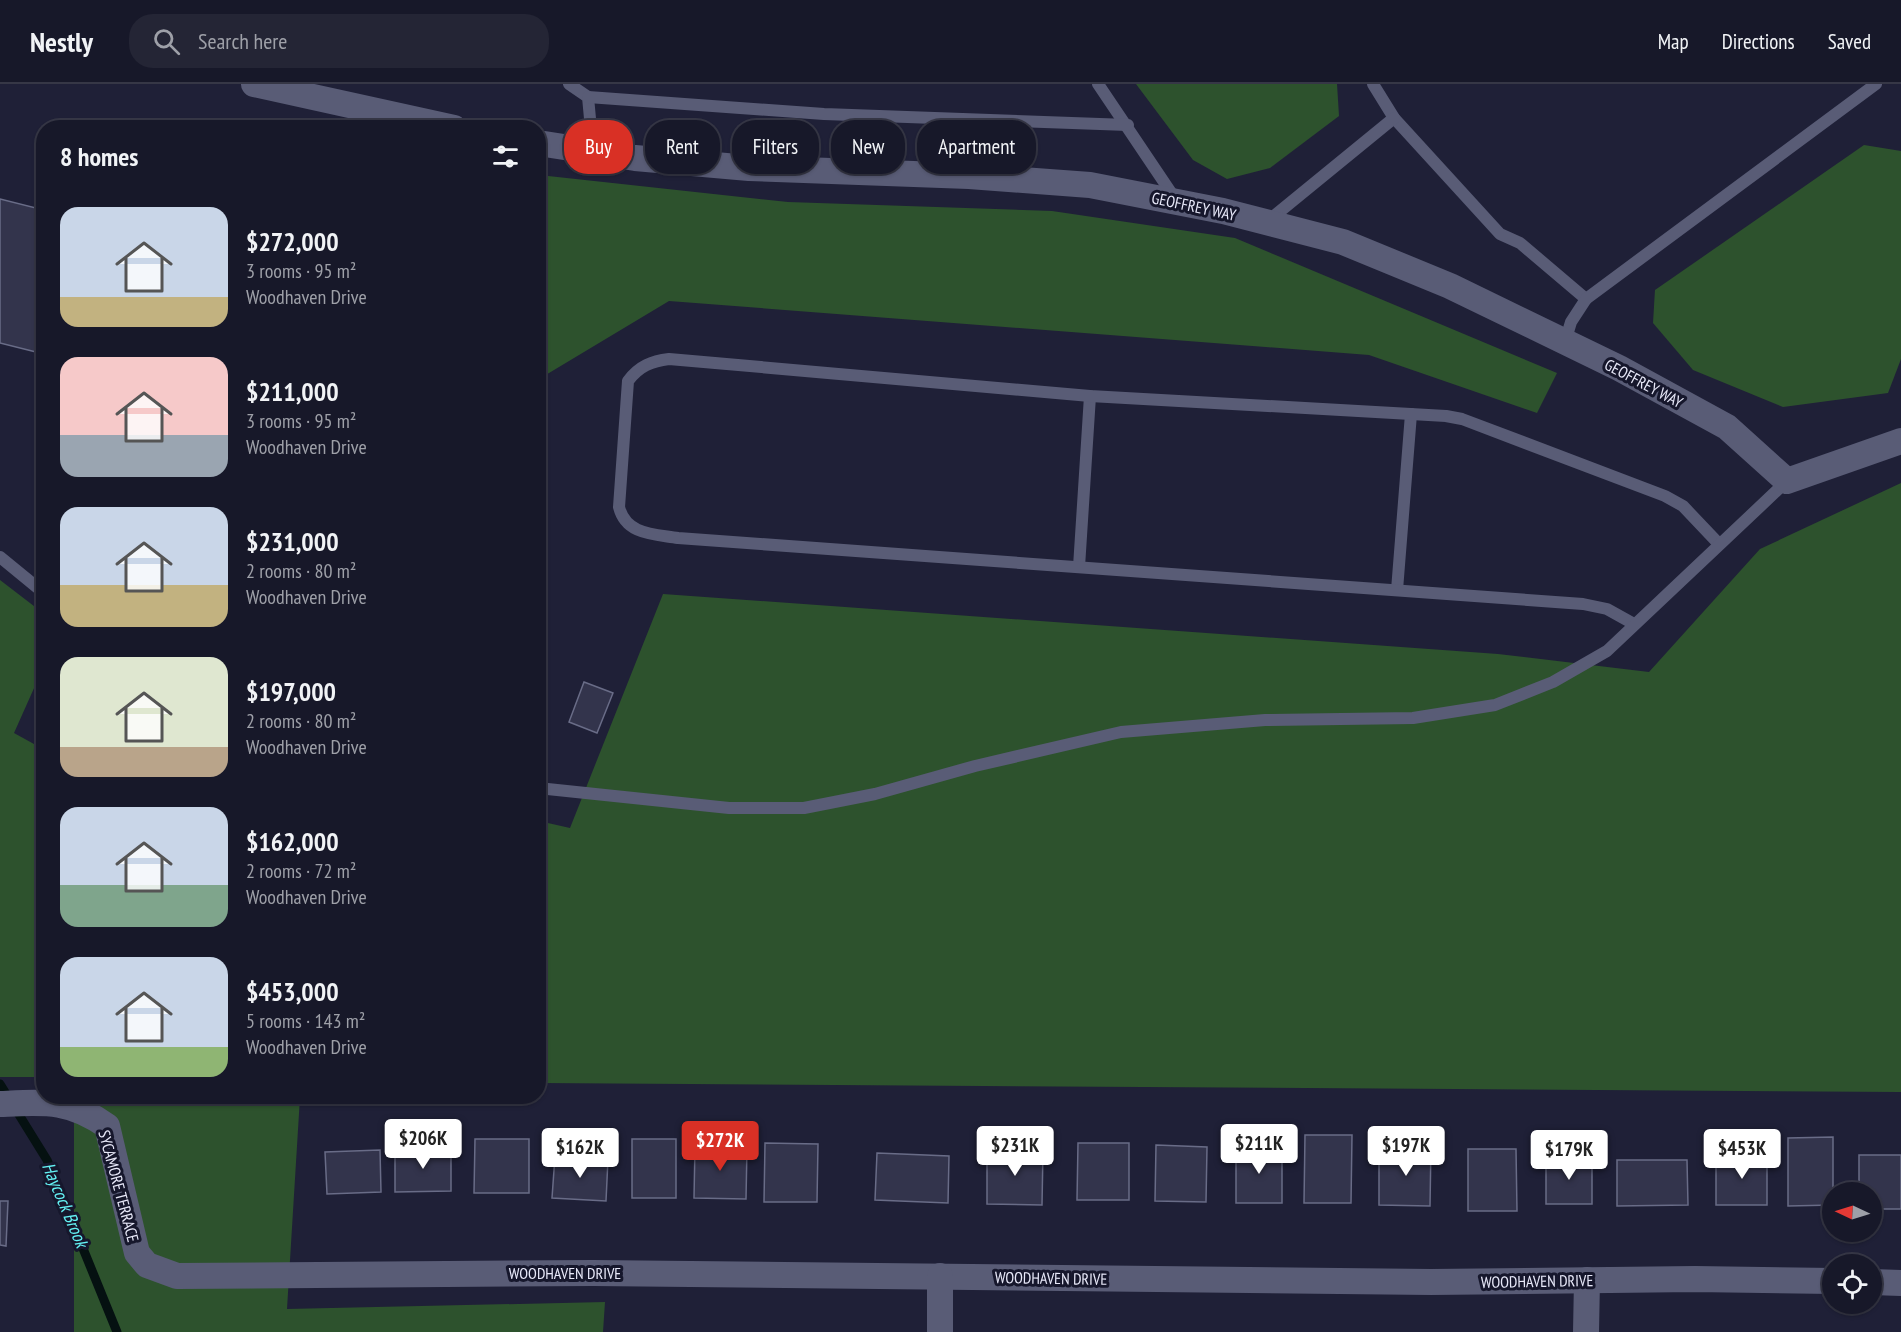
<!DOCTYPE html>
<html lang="en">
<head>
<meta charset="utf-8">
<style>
	:root { --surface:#171829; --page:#242535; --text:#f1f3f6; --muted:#9ea0a8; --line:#363746; --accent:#d93025 }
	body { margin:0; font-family:"PT Sans Narrow",sans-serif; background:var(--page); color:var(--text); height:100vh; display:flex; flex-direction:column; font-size:22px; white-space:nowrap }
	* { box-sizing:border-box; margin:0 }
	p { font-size:20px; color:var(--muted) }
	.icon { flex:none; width:33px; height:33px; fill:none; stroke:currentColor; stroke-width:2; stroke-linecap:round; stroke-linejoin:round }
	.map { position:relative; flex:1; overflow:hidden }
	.side { position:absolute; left:36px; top:36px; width:510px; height:984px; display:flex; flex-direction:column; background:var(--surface); border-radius:24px; box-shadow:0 2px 4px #0004,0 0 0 2px var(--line) }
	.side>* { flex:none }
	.hud { position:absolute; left:564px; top:36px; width:570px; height:54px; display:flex; gap:12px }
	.needle { width:39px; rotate:274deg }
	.fabs { position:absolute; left:1822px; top:1098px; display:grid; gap:12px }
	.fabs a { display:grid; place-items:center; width:60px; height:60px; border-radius:50%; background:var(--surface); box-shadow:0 2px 4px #0004,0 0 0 2px var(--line); font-size:30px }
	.price { position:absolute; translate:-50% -51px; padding:0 14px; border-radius:6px; background:#fff; color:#222; font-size:20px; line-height:39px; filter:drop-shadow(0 2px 3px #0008) }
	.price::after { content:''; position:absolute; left:50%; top:36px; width:18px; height:14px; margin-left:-9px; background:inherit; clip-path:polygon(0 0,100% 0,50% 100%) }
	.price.current { background:var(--accent); color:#fff }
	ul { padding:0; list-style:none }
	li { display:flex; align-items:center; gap:18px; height:150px; padding:0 24px }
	li span { display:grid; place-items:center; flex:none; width:168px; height:120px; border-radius:18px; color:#555 }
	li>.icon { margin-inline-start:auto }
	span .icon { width:72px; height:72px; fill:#fffc; stroke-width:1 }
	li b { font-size:26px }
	h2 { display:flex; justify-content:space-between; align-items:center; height:72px; padding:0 24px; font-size:26px }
	.pill { padding:0 21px; border-radius:24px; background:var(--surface); box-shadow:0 2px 4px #0004,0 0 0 2px var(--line); font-size:21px; line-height:54px }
	.pill.current { background:var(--accent); color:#fff }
	header { display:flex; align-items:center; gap:36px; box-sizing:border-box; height:84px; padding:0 30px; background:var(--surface); border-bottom:2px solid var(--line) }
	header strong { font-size:28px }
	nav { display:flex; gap:33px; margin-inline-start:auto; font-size:21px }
	.search { width:420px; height:54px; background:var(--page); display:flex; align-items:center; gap:15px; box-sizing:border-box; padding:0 21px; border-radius:24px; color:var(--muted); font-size:22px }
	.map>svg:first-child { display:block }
	.green { fill:#2d522d }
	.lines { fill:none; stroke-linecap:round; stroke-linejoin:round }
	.stream { stroke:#051111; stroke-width:9 }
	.building { fill:#33344c; stroke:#696c87; stroke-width:1.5 }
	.service { stroke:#595c76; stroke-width:12 }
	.minor { stroke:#595c76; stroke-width:26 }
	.labels { text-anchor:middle; stroke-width:6; stroke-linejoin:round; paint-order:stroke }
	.street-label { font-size:16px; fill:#e8e9f9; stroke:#16172c }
	.water-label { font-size:18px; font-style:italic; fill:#64f2f4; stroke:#16172c }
</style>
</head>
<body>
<header>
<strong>Nestly</strong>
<div class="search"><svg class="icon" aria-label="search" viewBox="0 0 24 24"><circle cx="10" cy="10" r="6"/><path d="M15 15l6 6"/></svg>Search here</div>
<nav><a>Map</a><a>Directions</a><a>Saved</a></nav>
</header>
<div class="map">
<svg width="1901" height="1248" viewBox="0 0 1901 1248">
	<rect width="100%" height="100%" fill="#1f2037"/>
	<g class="green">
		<path d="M1136,0h201l2,32 -69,52 -43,11 -34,-19z"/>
		<path d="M1864,61l37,6v208l-13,34 -105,14 -90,-37 -40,-47 2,-33z"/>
		<path d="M539,91l249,27 264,9 183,27 322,135 -20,40 -168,-58 -700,-54 -130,78z"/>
		<path d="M1901,399v609l-1362,-9v-262l31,7 93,-234 835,60 151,18 111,-123z"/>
		<path d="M0,496l43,33v55l-29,65 29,16v328h-43z"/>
		<path d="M74,1013h226l-13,212 318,-7 -2,30h-529z"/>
	</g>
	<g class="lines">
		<path class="stream" d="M0,1000l47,76 70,172"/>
	</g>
	<g class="building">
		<path d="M0,115l44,11v144l-44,-11z"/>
		<path d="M584,598l29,11 -16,40 -28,-11z"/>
		<path d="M1305,1051h47l-1,68h-47z"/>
		<path d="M1833,1053v68l-45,1v-68z"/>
		<path d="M475,1055h54v54h-55z"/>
		<rect x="632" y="1055" width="44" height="59"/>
		<path d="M765,1059l53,1 -1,58h-53z"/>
		<path d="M1078,1059h51v57h-52z"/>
		<path d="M1404,1060h27l-1,62 -51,-1v-48h25z"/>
		<path d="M1156,1061l51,2 -1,55 -51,-1z"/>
		<path d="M695,1062l52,1 -1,52 -52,-1z"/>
		<rect x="1236" y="1062" width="46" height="57"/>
		<path d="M451,1065v42l-56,1v-42z"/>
		<path d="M987,1065l56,1 -1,55 -55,-1z"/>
		<path d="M1468,1065h48l1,62h-49z"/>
		<path d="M380,1066l1,42 -54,2 -2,-42z"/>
		<path d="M877,1069l72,3 -1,47 -73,-3z"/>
		<rect x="1716" y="1070" width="51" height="51"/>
		<path d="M1859,1071h42v54h-29v-17h-13z"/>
		<path d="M555,1072l53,3 -2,42 -54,-3z"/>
		<rect x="1546" y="1073" width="46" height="47"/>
		<path d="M1617,1076h70l1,45 -71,1z"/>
		<path d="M0,1117h8l-2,45 -6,-1z"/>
	</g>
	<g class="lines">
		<g class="service">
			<path d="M569,0l19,13 5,54"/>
			<path d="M1098,0l78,116"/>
			<path d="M1373,0l21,34 106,116 20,9 66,56"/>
			<path d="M588,13l236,17 304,11"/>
			<path d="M1268,137l126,-103"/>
			<path d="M1565,258l6,-20 15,-23 290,-215"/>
			<path d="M0,473l44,36"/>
			<path d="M1079,483l11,-171"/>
			<path d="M1397,506l14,-176"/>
			<path d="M1634,540l-27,-15 -24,-5 -905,-66c-24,-4 -52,-3 -59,-31l9,-126c11,-15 24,-20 41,-22l421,37 356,20 16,3 203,77 18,10 36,38"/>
			<path d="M538,704l191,20h75l71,-14 100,-28 146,-34 144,-12 148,-2 82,-13 58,-23 54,-31 180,-170"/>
		</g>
		<g class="minor">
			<path d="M254,0l200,44"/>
			<path d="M538,59l97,15 114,10 220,8 121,9 133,26 120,31 107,44 169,82 108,59 60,54 114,-40"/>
			<path d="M0,1020c44,-2 69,-5 107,22l30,127 10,12 30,11 416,-3 838,9 264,-3 138,2"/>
			<path d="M940,1192v56"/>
			<path d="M1872,1198l29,1"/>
			<path d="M1586,1248l1,-52"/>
		</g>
	</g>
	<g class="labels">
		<g class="street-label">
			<text transform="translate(1194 122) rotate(12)" y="6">GEOFFREY WAY</text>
			<text transform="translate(1644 299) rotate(28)" y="6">GEOFFREY WAY</text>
			<text transform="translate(119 1102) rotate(75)" y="6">SYCAMORE TERRACE</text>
			<text x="565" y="1195">WOODHAVEN DRIVE</text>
			<text transform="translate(1051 1194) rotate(1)" y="6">WOODHAVEN DRIVE</text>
			<text transform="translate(1537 1197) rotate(-1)" y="6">WOODHAVEN DRIVE</text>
		</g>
		<g class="water-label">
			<text transform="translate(65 1121) rotate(67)" y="6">Haycock Brook</text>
		</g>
	</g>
</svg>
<div class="fabs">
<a><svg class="needle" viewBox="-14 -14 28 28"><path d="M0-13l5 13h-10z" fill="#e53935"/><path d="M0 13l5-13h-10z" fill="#9ea0a8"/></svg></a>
<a><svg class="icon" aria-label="locate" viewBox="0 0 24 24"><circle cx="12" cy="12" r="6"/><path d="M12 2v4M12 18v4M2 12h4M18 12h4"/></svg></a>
</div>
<b class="price" style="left:423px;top:1086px">$206K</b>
<b class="price current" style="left:720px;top:1088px">$272K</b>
<b class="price" style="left:1259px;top:1091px">$211K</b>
<b class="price" style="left:1015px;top:1093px">$231K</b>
<b class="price" style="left:1406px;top:1093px">$197K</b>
<b class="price" style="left:580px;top:1095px">$162K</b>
<b class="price" style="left:1742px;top:1096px">$453K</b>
<b class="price" style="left:1569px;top:1097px">$179K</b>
<div class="hud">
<a class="pill current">Buy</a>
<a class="pill">Rent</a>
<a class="pill">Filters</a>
<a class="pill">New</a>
<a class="pill">Apartment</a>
</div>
<section class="side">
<h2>8 homes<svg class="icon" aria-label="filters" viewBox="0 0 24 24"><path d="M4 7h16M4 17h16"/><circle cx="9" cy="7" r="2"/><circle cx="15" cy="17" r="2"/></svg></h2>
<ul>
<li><span style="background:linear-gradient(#c9d6e8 75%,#c2b280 0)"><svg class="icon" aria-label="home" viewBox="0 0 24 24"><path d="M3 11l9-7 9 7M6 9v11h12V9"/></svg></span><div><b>$272,000</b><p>3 rooms · 95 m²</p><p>Woodhaven Drive</p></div></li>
<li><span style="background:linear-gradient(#f6c9c9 65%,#9aa5b1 0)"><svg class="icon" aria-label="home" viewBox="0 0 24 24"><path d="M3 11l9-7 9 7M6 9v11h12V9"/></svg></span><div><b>$211,000</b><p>3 rooms · 95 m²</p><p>Woodhaven Drive</p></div></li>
<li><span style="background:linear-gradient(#c9d6e8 65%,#c2b280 0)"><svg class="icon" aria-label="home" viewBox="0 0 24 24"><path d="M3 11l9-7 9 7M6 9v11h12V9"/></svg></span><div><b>$231,000</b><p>2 rooms · 80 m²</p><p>Woodhaven Drive</p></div></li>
<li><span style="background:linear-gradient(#dfe7d0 75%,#b9a48a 0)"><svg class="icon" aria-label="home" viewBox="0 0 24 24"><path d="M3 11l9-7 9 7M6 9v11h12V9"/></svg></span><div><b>$197,000</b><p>2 rooms · 80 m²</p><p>Woodhaven Drive</p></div></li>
<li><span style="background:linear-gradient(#c9d6e8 65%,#7fa58c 0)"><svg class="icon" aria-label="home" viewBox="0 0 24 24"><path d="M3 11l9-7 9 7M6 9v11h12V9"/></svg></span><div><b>$162,000</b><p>2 rooms · 72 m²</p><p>Woodhaven Drive</p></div></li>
<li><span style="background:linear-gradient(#c9d6e8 75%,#8fb573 0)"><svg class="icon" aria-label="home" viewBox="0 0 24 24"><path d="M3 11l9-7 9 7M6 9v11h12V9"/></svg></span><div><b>$453,000</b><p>5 rooms · 143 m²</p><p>Woodhaven Drive</p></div></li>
</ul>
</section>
</div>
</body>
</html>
